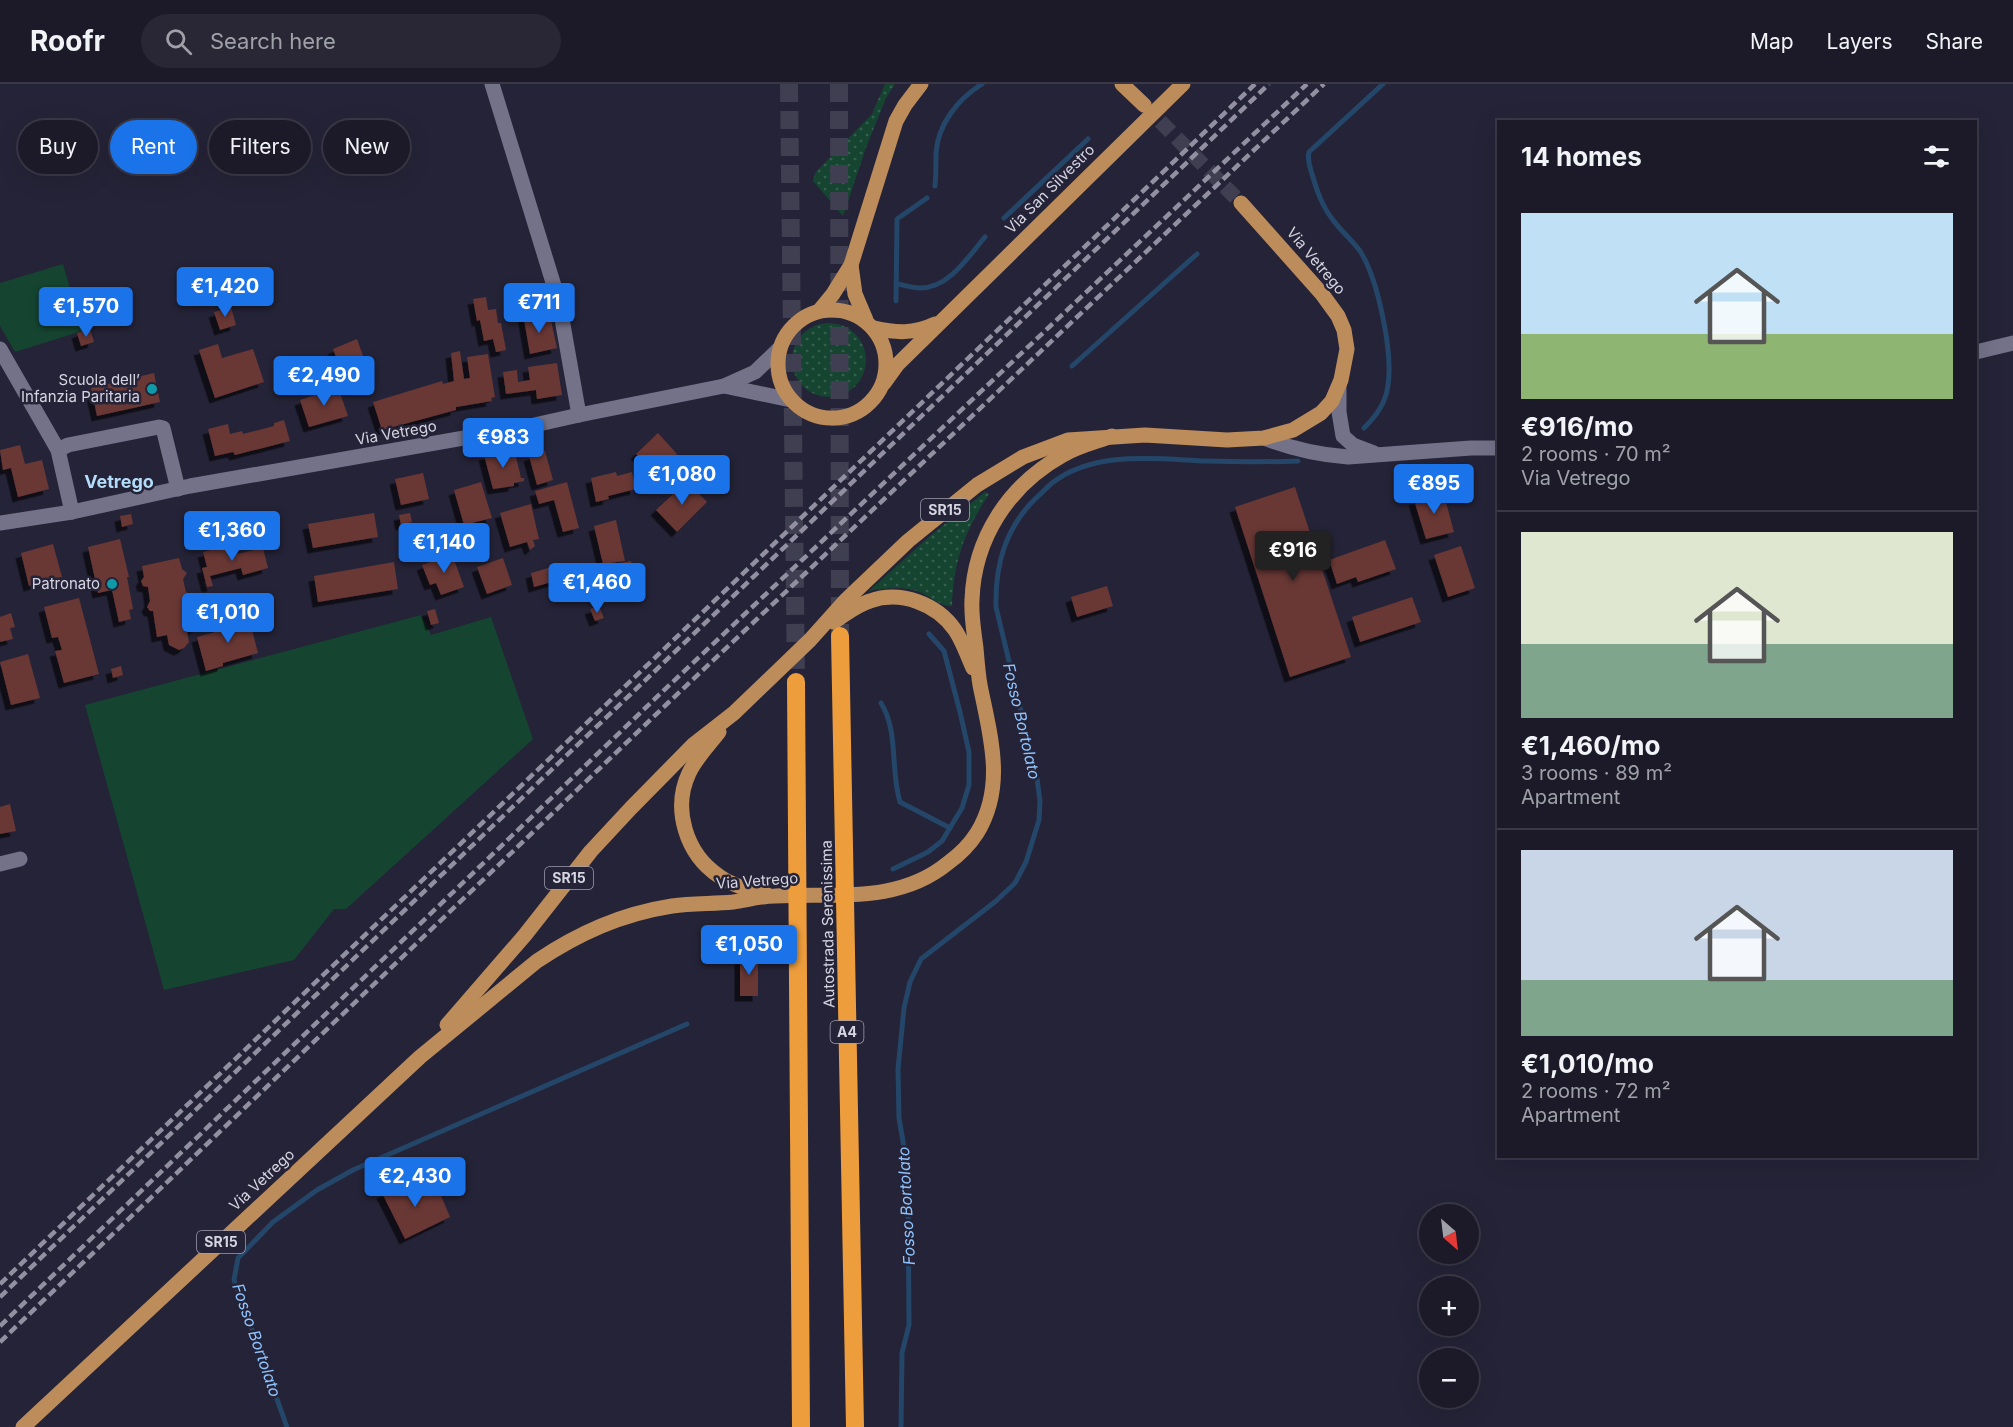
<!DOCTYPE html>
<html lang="en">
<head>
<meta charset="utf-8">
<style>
	:root { --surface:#1c1a29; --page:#292735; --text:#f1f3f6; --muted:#a0a1a8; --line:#3a3846; --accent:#1a73e8 }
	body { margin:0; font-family:Inter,sans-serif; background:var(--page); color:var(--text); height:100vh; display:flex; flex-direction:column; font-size:22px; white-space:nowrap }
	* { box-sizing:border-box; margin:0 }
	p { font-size:20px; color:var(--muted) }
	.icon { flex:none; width:33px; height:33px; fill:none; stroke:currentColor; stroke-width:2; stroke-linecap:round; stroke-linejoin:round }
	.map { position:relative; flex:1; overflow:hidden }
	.details { position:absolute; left:1497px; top:36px; width:480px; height:1038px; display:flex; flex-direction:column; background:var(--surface); border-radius:0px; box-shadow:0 6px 24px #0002,0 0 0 2px var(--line) }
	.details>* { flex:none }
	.top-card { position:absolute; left:18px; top:36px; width:570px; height:54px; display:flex; gap:12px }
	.needle { width:39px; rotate:152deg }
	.fabs { position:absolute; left:1419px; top:1120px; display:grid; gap:12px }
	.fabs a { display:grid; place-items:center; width:60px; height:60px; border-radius:50%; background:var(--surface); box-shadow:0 6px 24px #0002,0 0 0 2px var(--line); font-size:30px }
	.price { position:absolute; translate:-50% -51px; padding:0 14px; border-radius:6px; background:var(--accent); color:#fff; font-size:20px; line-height:39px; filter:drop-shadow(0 2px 3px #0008) }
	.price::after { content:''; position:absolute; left:50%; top:36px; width:18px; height:14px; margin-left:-9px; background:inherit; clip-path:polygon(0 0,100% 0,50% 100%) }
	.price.on { background:#222; color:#fff }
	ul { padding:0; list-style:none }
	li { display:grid; align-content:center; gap:12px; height:318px; padding:0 24px }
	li+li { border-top:2px solid var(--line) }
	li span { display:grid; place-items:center; height:186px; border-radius:0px; color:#555 }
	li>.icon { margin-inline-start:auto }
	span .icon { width:108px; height:108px; fill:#fffc; stroke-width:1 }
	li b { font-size:26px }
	h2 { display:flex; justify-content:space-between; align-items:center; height:72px; padding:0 24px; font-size:26px }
	.pill { padding:0 21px; border-radius:27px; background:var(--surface); box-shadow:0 6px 24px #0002,0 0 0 2px var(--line); font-size:21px; line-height:54px }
	.pill.on { background:var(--accent); color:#fff }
	header { display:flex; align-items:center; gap:36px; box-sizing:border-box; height:84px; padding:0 30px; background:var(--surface); border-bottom:2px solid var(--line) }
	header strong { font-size:28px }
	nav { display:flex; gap:33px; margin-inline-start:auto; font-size:21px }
	.search { width:420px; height:54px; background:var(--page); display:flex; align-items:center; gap:15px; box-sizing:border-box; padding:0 21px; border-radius:33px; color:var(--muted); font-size:22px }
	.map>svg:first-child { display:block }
	.green { fill:url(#green-dots) }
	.pitch { fill:#154531 }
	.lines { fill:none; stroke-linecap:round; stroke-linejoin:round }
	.stream { stroke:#244669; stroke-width:5 }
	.building { fill:#693735; filter:url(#shadow) }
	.major-tunnel { stroke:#403e51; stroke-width:15; stroke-dasharray:15 8; stroke-linecap:butt }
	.highway-tunnel { stroke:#403e51; stroke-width:18; stroke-dasharray:18 9; stroke-linecap:butt }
	.minor { stroke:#747289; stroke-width:15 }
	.major { stroke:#bd8c5b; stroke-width:15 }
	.highway { stroke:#ee9d3c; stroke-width:18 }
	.rail { stroke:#9290a0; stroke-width:4.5; stroke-dasharray:9 4.5; stroke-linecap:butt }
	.culture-dot { fill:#0f9aa8; stroke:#252337; stroke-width:2 }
	.labels { text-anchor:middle; stroke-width:5; stroke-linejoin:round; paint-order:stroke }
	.shield { fill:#252337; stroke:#a1a0af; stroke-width:1.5 }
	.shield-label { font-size:14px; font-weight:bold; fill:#d6d5e2 }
	.street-label { font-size:15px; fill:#d6d5e2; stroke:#252337 }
	.poi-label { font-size:15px; fill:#d6d5e2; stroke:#252337; text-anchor:end }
	.water-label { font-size:16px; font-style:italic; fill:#8dc4ff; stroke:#252337 }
	.quarter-label { font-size:18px; font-weight:bold; fill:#b3dcfa; stroke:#252337 }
</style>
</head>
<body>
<header>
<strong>Roofr</strong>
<div class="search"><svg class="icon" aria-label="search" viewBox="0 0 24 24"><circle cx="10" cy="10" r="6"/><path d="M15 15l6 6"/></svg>Search here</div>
<nav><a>Map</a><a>Layers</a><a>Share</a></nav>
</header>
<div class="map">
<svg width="2013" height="1343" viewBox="0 0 2013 1343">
	<defs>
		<pattern id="green-dots" width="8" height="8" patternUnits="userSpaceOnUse" patternTransform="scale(1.5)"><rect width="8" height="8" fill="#154531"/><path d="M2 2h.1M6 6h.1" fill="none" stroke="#365f4f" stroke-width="1.8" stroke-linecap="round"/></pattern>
		<filter id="shadow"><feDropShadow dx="-5.5" dy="5.5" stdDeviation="0" flood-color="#0009"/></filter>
	</defs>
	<rect width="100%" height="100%" fill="#252337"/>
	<g class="green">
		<path d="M885,0h10l-9,14 -19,47 -24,71 -30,-35 2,-8 57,-59z"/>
		<circle cx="829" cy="276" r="37"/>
		<path d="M985,408l4,2c-25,39 -35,65 -37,112 -12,1 -23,-11 -35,-15 -15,-5 -32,-3 -48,0l62,-56z"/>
	</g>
	<g class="pitch">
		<path d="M63,180l19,67 -67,21 -15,-26v-43z"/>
		<path d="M421,531l10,20 60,-18 42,122 -187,170h-12l-40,51 -130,30 -79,-285z"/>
	</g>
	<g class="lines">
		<g class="stream">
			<path d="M935,102c1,-11 1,-22 1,-33 2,-29 22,-54 46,-69"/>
			<path d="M1004,134l84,-79"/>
			<path d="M897,200c7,1 15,4 23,4 29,0 48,-31 65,-51"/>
			<path d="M896,217l1,-82 30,-21"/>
			<path d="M1072,282l125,-112"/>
			<path d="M1364,344c12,-12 22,-25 24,-43 5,-33 -10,-106 -28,-134 -8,-11 -19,-20 -27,-31 -11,-14 -16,-29 -21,-46 -2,-7 -5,-14 -3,-22l74,-68"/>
			<path d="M881,619c18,29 9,67 19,99l50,26"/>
			<path d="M893,785l35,-17 14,-11 20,-33 7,-23v-33l-9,-40 -16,-61 -15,-17"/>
			<path d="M287,1343l-53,-147 4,-22 35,-36 44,-32 36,-20 334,-146"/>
			<path d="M901,1343l1,-74 7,-28 -1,-154 -9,-53 -1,-49 6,-61 6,-26 11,-23 75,-58 19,-18 11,-21 13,-42 1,-19 -3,-23 -41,-171c-1,-42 9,-78 39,-108 6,-5 11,-11 17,-16 43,-33 104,-24 155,-22 31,1 61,1 91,0"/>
		</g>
	</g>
	<g class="building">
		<path d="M547,204l1,5 -29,9 -2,-9 12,-3 1,2z"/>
		<path d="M486,213l2,13 8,-1 2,14h3l5,27 -10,2 -3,-13 -9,2 -4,-21 -3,1 -4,-22z"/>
		<path d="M231,223l5,18 -16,5 -6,-18z"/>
		<path d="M528,223l3,16 20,-3 6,28 -27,6 -8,-46z"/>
		<path d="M90,245l4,13 -13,4 -4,-13z"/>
		<path d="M357,255l9,25 -24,9 -9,-24z"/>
		<path d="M218,260l4,14 31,-9 11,33 -49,16 -16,-48z"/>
		<path d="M460,267l4,28 6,-1 -3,-21 21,-3 7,43 -4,1 1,3 -36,6v3l-74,20 -9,-28 69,-21 1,3 11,-3 -3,-28z"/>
		<path d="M557,279l5,32 -25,4 -1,-9 -30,4 -3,-22 14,-2 1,12 12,-2 -2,-13z"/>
		<path d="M154,289l6,29 -63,14 -6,-28z"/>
		<path d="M338,303l10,29 -39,11 -9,-27z"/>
		<path d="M284,336l6,21 -55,14 -2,-3 -18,4 -7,-27 20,-5 2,10 12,-3 1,3 31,-8v-3z"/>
		<path d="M658,349l19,21 -22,20 -19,-20z"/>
		<path d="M20,361l5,19 17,-4 7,29 -31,8 -7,-29 -8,2 -3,-20z"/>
		<path d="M514,364l7,30h3v3l-10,2v3l-21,3 -9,-34z"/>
		<path d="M545,367l8,29 -16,5 -8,-29z"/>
		<path d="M616,388l1,4 15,-4 4,17 -28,7 1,3 -13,3 -5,-24z"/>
		<path d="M423,389l6,26 -28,6 -6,-26z"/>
		<path d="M687,397l20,21 -30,30 -21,-22z"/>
		<path d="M481,398l11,36 -28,7 -10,-35z"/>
		<path d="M567,398l12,46 -16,4 -9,-32 -15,4 -4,-13z"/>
		<path d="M1295,403l56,170 -61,20 -55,-170z"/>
		<path d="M1443,407l11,41 -28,7 -12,-39z"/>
		<path d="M531,420l8,35 -6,1 2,6 -5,4 -3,-8 -17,5 -10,-34z"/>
		<path d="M374,429l4,24 -65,11 -5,-24z"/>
		<path d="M410,429l2,9 -11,3 -2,-10z"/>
		<path d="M131,430l2,10 -11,3 -2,-11z"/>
		<path d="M616,436l9,41 -22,3 -9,-38z"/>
		<path d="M120,455l9,38h-2l6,32 -4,1 2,9 -12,3 -7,-32 -14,3 -10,-46z"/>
		<path d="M1385,456l11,29 -38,13 -2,-5 -19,7 -8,-24z"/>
		<path d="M53,460l9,33 -33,9 -8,-33z"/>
		<path d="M235,460l2,10 26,-6 5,20 -25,7 -2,-7 -31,8 3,10 -6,1 -5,-19 5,-1 -4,-15z"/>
		<path d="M436,460l2,7 -14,5 -2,-7z"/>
		<path d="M1461,462l14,42 -27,9 -14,-42z"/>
		<path d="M452,470l12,33 -23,8 -5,-12 -6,2 -8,-20z"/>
		<path d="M179,474l3,11 5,4 -4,6 3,13 6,4v6l-3,1 8,25 -10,3 2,11 -5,6 -5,2 -10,-5 -2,-10 -10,2 -4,-26h-3l-3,-4 3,-6 -2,-14 -5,-1 -2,-5 3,-4 -2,-11z"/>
		<path d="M503,474l9,27 -25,9 -10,-27z"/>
		<path d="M631,477l4,17 -26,7 -7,-18z"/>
		<path d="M394,478l4,27 -80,13 -4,-26z"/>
		<path d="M555,482l4,14 -25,7 -3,-14z"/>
		<path d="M1107,502l6,20 -36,11 -6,-20z"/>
		<path d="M1412,513l9,25 -61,20 -8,-25z"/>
		<path d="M79,514l20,76 -35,9 -9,-32 7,-1 -4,-13 -6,1 -8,-31z"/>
		<path d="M599,522l5,12 -9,3 -5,-12z"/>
		<path d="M435,525l4,14 -8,2 -4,-14z"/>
		<path d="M11,529l4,14 -5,1 3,11 -13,3v-25z"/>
		<path d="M249,534l9,35 -35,10v3l-17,5 -9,-34 18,-5 -1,-4z"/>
		<path d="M28,570l12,44 -29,7 -11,-43z"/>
		<path d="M121,582l2,9 -10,3 -2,-9z"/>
		<path d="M10,720l6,27 -16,3v-27z"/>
		<rect x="740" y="872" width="18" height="40"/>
		<path d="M418,1094l8,18 13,-5 11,26 -45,22 -23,-46z"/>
	</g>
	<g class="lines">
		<path class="major-tunnel" d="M1144,21l97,98"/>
		<g class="highway-tunnel">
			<path d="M789,0l7,598"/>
			<path d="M839,0l1,552"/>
		</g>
		<g class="minor">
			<path d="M492,0l67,218 20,113"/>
			<path d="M0,265l58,101 14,62"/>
			<path d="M1976,268l37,-9"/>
			<path d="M724,302l67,14"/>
			<path d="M1339,302v26l4,24 10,9 21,8"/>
			<path d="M1264,354c26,10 56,17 84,19l123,-9h27"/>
			<path d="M58,366l10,-5 91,-18 4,1 15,61"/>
			<path d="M0,439l72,-11 118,-26 331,-58 58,-13 145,-29 31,-14 25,-24"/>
			<path d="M0,780l20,-5"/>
		</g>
		<g class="major">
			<path d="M1122,0l22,21"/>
			<path d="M851,181l4,29 11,26"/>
			<circle cx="832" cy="280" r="54"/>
			<path d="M819,227l14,-17 18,-29 45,-144 9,-16 16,-21"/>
			<path d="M874,244c22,5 40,6 61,-4"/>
			<path d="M884,299l13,-18 286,-281"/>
			<path d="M834,538c11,-8 23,-17 36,-21 31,-11 67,3 85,29 8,12 12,25 18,38"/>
			<path d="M719,648c-10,13 -23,26 -30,41 -17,36 -3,81 30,103 14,10 31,14 47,18"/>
			<path d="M447,941l78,-90 66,-84 40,-43 62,-63 41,-32 76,-73 35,-39 63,-60 69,-56 46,-28 45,-17 77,-5 82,5 37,-2 29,-8 28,-17 11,-12 9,-21 6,-31 -3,-19 -6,-14 -16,-22 -81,-91"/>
			<path d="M23,1343l397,-370 117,-96c42,-28 84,-47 135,-55 20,-3 41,-2 61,-4 14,-2 28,-6 42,-6 61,-3 123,8 173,-33 11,-8 22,-19 29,-30 29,-47 13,-98 3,-148 -2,-12 -3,-25 -4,-37 -2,-16 -5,-32 -4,-48 2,-62 37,-115 91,-145 15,-9 33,-13 49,-19"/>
		</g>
		<g class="highway">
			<path d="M840,552l15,791"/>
			<path d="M796,598l5,745"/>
		</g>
		<g class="rail">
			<path d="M0,1200l1255,-1200"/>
			<path d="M0,1213l1269,-1213"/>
			<path d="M0,1242l661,-633 646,-609"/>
			<path d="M0,1258l669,-640 655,-618"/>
		</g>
	</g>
	<g class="culture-dot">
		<circle cx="152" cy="305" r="6"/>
		<circle cx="112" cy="500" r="6"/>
	</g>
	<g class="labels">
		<g class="shield">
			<rect x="921" y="415" width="48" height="22" rx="4.5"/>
			<rect x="545" y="783" width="48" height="22" rx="4.5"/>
			<rect x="830.5" y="937" width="33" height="22" rx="4.5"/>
			<rect x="197" y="1147" width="48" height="22" rx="4.5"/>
		</g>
		<g class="shield-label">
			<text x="945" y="431">SR15</text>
			<text x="569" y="799">SR15</text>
			<text x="847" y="953">A4</text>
			<text x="221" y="1163">SR15</text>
		</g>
		<g class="street-label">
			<text transform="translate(1050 105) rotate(-45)" y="5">Via San Silvestro</text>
			<text transform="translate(1316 177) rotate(50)" y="5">Via Vetrego</text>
			<text transform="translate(396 349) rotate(-10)" y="5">Via Vetrego</text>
			<text transform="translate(757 797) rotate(-4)" y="5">Via Vetrego</text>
			<text transform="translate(828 840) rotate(-91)" y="5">Autostrada Serenissima</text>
			<text transform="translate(262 1096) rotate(-43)" y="5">Via Vetrego</text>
		</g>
		<g class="poi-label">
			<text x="140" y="301">Scuola dell’<tspan x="140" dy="17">Infanzia Paritaria</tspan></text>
			<text x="100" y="505">Patronato</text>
		</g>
		<g class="water-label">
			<text transform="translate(1022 637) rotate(77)" y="6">Fosso Bortolato</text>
			<text transform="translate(906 1122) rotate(-93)" y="6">Fosso Bortolato</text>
			<text transform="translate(257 1256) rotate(71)" y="6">Fosso Bortolato</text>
		</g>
		<g class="quarter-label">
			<text x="119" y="404">Vetrego</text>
		</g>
	</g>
</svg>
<div class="fabs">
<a><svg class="needle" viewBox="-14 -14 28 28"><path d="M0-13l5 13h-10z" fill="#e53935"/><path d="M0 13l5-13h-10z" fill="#a0a1a8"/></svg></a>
<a>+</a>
<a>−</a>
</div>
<b class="price" style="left:225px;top:234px">€1,420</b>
<b class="price" style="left:539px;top:250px">€711</b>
<b class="price" style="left:86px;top:254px">€1,570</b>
<b class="price" style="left:324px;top:323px">€2,490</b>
<b class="price" style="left:503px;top:385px">€983</b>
<b class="price" style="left:682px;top:422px">€1,080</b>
<b class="price" style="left:1434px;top:431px">€895</b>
<b class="price" style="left:232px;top:478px">€1,360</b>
<b class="price" style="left:444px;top:490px">€1,140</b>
<b class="price on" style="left:1293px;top:498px">€916</b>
<b class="price" style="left:597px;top:530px">€1,460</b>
<b class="price" style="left:228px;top:560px">€1,010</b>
<b class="price" style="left:749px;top:892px">€1,050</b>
<b class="price" style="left:415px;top:1124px">€2,430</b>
<div class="top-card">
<a class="pill">Buy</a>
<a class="pill on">Rent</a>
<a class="pill">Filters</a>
<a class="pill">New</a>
</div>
<section class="details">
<h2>14 homes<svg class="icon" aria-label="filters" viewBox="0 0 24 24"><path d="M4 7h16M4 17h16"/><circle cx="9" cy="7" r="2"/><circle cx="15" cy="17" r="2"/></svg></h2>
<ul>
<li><span style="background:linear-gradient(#bfe0f5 65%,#8fb573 0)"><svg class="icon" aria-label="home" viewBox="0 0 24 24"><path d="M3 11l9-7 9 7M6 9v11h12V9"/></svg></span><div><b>€916/mo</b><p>2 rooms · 70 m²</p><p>Via Vetrego</p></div></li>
<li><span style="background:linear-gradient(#dfe7d0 60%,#7fa58c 0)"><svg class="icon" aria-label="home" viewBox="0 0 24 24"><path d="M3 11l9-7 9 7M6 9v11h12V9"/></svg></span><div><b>€1,460/mo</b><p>3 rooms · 89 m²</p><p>Apartment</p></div></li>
<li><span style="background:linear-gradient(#c9d6e8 70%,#7fa58c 0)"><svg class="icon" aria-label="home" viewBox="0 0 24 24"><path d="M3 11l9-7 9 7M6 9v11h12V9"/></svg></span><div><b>€1,010/mo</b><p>2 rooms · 72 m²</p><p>Apartment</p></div></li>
</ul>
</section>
</div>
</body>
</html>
